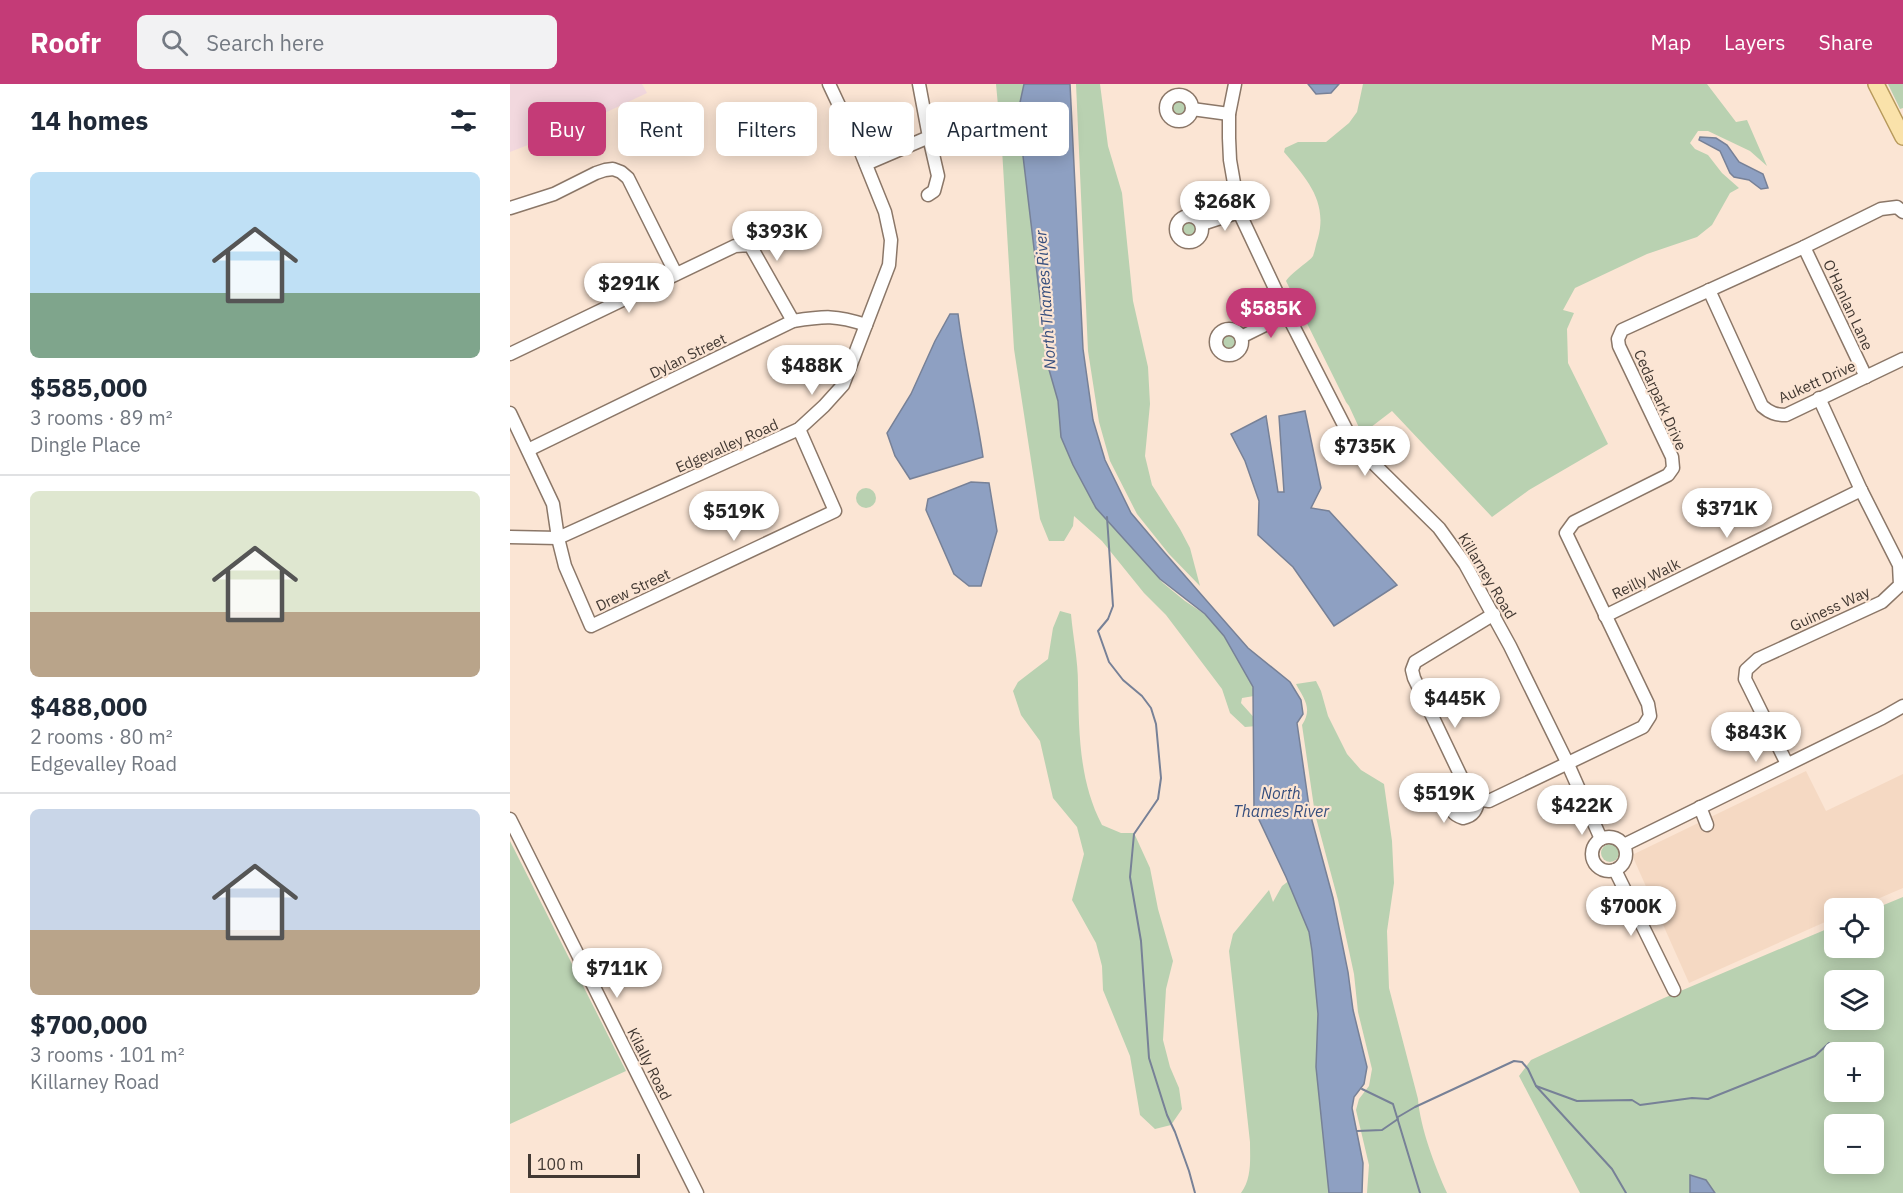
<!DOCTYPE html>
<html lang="en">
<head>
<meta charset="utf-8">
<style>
	:root { --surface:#fff; --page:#f2f2f3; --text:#1f2937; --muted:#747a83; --line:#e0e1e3; --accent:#c43b77 }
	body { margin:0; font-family:"IBM Plex Sans",sans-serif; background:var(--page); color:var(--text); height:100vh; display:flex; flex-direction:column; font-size:22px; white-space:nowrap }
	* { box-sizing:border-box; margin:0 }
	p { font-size:20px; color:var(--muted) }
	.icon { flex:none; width:33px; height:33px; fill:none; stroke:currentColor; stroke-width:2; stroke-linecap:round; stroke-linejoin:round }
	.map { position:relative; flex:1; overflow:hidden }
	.side { display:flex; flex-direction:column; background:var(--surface); width:510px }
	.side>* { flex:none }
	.hud { position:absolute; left:18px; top:18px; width:570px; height:54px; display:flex; gap:12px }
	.fabs { position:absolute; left:1314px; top:814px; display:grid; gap:12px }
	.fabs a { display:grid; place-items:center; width:60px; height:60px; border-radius:9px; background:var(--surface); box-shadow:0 3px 15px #0003; font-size:30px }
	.scale { position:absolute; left:18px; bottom:15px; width:112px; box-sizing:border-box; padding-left:6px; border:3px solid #423933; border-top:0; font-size:16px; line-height:21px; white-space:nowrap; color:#423933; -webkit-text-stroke:4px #fbe5d4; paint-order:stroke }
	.price { position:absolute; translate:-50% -51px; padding:0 14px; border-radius:21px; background:#fff; color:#222; font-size:20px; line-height:39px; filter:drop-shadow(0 2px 3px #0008) }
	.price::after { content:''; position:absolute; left:50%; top:36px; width:18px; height:14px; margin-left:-9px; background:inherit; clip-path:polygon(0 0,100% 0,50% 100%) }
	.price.selected { background:var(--accent); color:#fff }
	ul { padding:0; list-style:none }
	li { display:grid; align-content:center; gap:12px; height:318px; padding:0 30px }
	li+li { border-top:2px solid var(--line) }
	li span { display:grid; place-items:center; height:186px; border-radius:9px; color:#555 }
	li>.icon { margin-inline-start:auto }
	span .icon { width:108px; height:108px; fill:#fffc; stroke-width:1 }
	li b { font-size:26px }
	h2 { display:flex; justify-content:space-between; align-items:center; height:72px; padding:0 30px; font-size:26px }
	.pill { padding:0 21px; border-radius:9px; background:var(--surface); box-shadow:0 3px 15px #0003; font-size:21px; line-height:54px }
	.pill.selected { background:var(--accent); color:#fff }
	header { display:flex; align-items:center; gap:36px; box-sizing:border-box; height:84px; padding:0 30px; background:var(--accent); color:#fff }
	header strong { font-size:28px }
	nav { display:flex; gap:33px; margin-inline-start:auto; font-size:21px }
	.search { width:420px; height:54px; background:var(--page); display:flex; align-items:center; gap:15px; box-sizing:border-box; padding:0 21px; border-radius:9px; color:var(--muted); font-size:22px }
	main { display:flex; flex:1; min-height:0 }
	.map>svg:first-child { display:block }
	.commercial { fill:#f2d8de }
	.built { fill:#f5d9c3 }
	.green { fill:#b9d1b1; fill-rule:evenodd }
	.water { fill:#8ea0c2; stroke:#778197; stroke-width:1.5 }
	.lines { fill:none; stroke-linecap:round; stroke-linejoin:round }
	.stream { stroke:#778197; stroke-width:2 }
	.minor-casing { stroke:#8b7768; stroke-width:15 }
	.major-casing { stroke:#b79a5c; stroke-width:18 }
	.minor { stroke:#fff; stroke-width:12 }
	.major { stroke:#fae2aa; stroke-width:15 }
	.labels { text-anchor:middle; stroke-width:4.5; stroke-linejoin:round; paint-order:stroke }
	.street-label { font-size:15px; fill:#423933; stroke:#fbe5d4 }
	.water-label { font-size:16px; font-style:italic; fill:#364e7d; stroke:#fbe5d4 }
</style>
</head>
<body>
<header>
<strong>Roofr</strong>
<div class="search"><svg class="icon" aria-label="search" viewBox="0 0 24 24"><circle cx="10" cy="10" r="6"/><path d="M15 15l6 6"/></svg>Search here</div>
<nav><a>Map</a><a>Layers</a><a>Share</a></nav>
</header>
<main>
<section class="side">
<h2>14 homes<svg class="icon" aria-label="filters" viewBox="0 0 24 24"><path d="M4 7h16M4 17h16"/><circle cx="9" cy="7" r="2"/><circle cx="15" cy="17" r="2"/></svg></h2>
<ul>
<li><span style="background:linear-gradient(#bfe0f5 65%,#7fa58c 0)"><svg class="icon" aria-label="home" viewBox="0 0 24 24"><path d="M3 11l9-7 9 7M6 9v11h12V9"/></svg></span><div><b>$585,000</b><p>3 rooms · 89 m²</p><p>Dingle Place</p></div></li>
<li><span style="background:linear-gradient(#dfe7d0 65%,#b9a48a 0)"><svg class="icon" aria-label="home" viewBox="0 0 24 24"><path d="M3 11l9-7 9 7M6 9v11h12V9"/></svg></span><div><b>$488,000</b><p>2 rooms · 80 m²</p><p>Edgevalley Road</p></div></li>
<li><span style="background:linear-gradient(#c9d6e8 65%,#b9a48a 0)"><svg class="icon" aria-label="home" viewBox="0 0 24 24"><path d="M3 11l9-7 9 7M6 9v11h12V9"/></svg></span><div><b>$700,000</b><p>3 rooms · 101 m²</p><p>Killarney Road</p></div></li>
</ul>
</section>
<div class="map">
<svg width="1393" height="1109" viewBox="0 0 1393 1109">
	<rect width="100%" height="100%" fill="#fbe5d4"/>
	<path class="commercial" d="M0,0h132l5,9 -70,33 -67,26z"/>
	<path class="built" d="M1296,687l20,40 77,-37v114l-49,21h-20v9l-145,65 -57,-128z"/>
	<g class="green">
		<path d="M486,0h32l47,384 25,44 63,71 22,18 24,16 19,22 28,50 -2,7 -12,2 -1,5 17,19 -1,4 -12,1 -15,-14 -8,-24 -56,-74 -22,-22 -42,-52 -28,-25 -1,10 -9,15h-15l-9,-22 -26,-170 -12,-200z"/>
		<path d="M566,0h24l8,62 14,47 11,108 15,66 2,37 -5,52 7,29 28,44 10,19 10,38 -31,-32 -32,-40 -27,-53 -11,-39 -11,-71z"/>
		<path d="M853,0h344l29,38 11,-2 20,46 -17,-15 -42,-20h-10l-8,12 5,6 13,6 14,18 17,15 -9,5 -18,32 -15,12 -50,17 -72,34 -12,22 11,3 -7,16 1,34 40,81 -79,46 -37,27 -100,-106 -30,23 -13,-28 -3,-4 -60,-121c6,-9 24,-20 27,-25 2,-5 3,-13 5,-18 10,-37 -12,-60 -34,-86l1,-4 13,-6h28l23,-19 8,-11z"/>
		<path d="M1378,0h15v24l-3,1z"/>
		<circle cx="669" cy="24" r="9"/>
		<circle cx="679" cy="145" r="9"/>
		<circle cx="719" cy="258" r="9"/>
		<circle cx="356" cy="414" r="10"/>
		<path d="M550,527l11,3c2,23 7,47 7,70 1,49 1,97 24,141l19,8h13l16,35 8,41 15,52 -7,28 -3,51 7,27 9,21 3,21 -11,16 -16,4 -15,-14 -10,-59 -27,-66 -1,-24 -6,-23 -24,-43 12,-46 -7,-27 -24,-29 -13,-57 -19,-26 -8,-24 5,-9 30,-23 5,-31z"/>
		<path d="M806,597l5,10 7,25 19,38 14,16 23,14 8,57 2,42 -7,48 2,57 29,111c2,28 17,68 29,94h-80l2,-28 -13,-55 3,-11 10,-13 3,-17 -14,-57 -4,-38 -16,-74 -23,-86 -13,-89c11,-17 2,-26 -6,-41z"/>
		<path d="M0,757l116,230 -116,53z"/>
		<circle cx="1100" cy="769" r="9"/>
		<path d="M780,796l23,54 19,259h-91c11,-15 9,-34 9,-51l-21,-191 4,-17 36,-44 4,12 9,-16z"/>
		<path d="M1393,813v296h-323l-61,-117 12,-16 133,-62 170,-72v22h40v-39zM1324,897h40v39h-40zM1324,969h40v39h-40zM1324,1041h40v39h-40z"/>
	</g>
	<g class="water">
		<path d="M514,0h46l13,265 10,71 12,40 26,53 33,39 84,96 42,34 11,18 2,14 -6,9 13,90 23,85 15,74 5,38 14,57 -3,17 -10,13 -2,11 11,55 -1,30h-33l-13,-126 2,-53 -6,-63 -3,-19 -23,-55 -32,-68 -1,-122 -29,-51 -19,-22 -45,-35 -64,-71 -23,-43 -12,-28 -3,-36 -10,-35 -25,-210 -4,-49z"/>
		<path d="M798,0h31l-8,9 -15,1z"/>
		<path d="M1190,53l16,1 11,7 12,17 24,12 5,14 -7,1 -12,-9 -15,-3 -4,-4 -10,-22 -21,-11z"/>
		<path d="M440,230h8c6,48 18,95 25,143l-73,22 -15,-23 -8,-23 24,-39 24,-53z"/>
		<path d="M795,327l16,77 -10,20 18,3 68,74 -63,41 -41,-59 -35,-32 1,-34 -14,-40 -14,-27 35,-18 12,76h6l-5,-76z"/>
		<path d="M461,398l18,1 8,48 -16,55h-12l-15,-12 -28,-64 2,-11z"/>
		<path d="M1180,1091l16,5 9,13h-25z"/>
	</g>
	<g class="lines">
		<g class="stream">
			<path d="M597,433l6,89 -5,13 -10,12 11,31 14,18 19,16 9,12 5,16 5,54 -3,21 -24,35 -4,43 11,64 8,117 18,57 8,17 14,39 6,22"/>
			<path d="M1026,1002l41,15 55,-1 8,5 52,-7 16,1 107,-43 14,-13"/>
			<path d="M852,1005l31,15 27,89"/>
			<path d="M888,1033l17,-10 99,-46 8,1 6,7 8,17 76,83 14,24"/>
			<path d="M847,1047l25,-1 16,-11"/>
		</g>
		<g class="minor-casing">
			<g id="minor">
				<path d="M725,0l-6,30v24l1,22 9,52 48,102 59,115 21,28 72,71 26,36 45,82 57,116 34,77"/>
				<circle cx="669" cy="24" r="13"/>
				<path d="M682,25l37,5"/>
				<path d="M356,80l63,-27 -10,-53"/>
				<path d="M418,111l6,-4 4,-15 -9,-39"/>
				<path d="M0,124l44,-14 42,-21 9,-3 8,-1 8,3 7,6 48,96"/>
				<circle cx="679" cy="145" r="13"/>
				<path d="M692,140l37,-12"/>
				<path d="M1294,163l62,130"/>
				<path d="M1199,206l53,116c8,7 14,9 24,9l117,-56"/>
				<circle cx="719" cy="258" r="13"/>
				<path d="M731,253l46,-23"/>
				<path d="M0,270l225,-108 15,-1 43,76"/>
				<path d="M0,329l43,91 5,34 7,28 26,60 244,-115 -36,-82"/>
				<path d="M18,366l265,-129c32,-5 43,-6 73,4"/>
				<path d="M0,453l48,1 241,-109 25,-23 19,-21 46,-120 2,-25 -6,-28 -25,-62 -31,-66"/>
				<path d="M984,530l-79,48 -3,8 2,8 53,111 9,10 13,2 154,-74 7,-11 -2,-12 -82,-171 8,-11 94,-47 5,-7 -1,-11 -53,-111 -1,-7 4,-9 182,-83 77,-38 16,-2 6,5"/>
				<path d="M1095,532l256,-126"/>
				<path d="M1277,680l-38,-77 -4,-8 1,-9 12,-11 124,-57 18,-17 -1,-20 -38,-75 -42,-92"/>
				<path d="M957,705c-17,5 -24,23 -4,29 11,-2 13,-8 16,-18"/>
				<path d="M1190,723l7,18"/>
				<path d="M0,735l187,374"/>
				<circle cx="1099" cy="770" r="17"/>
				<path d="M1114,761l258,-127 21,-12"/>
				<path d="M1105,786l59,120"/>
			</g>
		</g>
		<g class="major-casing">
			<path id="major" d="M1366,0l27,53"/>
		</g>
		<use href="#minor" class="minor"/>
		<use href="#major" class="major"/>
	</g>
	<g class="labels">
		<g class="street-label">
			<text transform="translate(1338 221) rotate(65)" y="5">O'Hanlan Lane</text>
			<text transform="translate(178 272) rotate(-26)" y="5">Dylan Street</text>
			<text transform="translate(1307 298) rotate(-24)" y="5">Aukett Drive</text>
			<text transform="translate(1150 316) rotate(66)" y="5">Cedarpark Drive</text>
			<text transform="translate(217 362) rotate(-24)" y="5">Edgevalley Road</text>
			<text transform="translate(977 492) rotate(59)" y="5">Killarney Road</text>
			<text transform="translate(1136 495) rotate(-26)" y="5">Reilly Walk</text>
			<text transform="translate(123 506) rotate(-25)" y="5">Drew Street</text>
			<text transform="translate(1320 525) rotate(-25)" y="5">Guiness Way</text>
			<text transform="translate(139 980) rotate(63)" y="5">Kilally Road</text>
		</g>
		<g class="water-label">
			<text transform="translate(535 216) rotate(-94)" y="6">North Thames River</text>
			<text x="771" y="715">North<tspan x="771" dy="18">Thames River</tspan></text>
		</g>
	</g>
</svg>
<div class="fabs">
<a><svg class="icon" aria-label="locate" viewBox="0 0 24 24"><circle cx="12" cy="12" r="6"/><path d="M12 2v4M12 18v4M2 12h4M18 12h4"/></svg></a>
<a><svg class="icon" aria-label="layers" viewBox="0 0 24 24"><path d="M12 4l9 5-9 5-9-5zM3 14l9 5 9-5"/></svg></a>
<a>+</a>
<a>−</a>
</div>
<div class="scale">100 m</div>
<b class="price" style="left:715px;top:148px">$268K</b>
<b class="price" style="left:267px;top:178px">$393K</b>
<b class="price" style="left:119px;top:230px">$291K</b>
<b class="price selected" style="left:761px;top:255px">$585K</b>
<b class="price" style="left:302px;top:312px">$488K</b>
<b class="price" style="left:855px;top:393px">$735K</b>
<b class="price" style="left:1217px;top:455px">$371K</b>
<b class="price" style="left:224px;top:458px">$519K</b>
<b class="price" style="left:945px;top:645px">$445K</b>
<b class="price" style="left:1246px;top:679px">$843K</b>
<b class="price" style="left:934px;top:740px">$519K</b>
<b class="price" style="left:1072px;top:752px">$422K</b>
<b class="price" style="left:1121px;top:853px">$700K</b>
<b class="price" style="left:107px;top:915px">$711K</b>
<div class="hud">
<a class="pill selected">Buy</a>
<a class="pill">Rent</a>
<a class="pill">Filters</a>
<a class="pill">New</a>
<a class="pill">Apartment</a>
</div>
</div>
</main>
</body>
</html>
